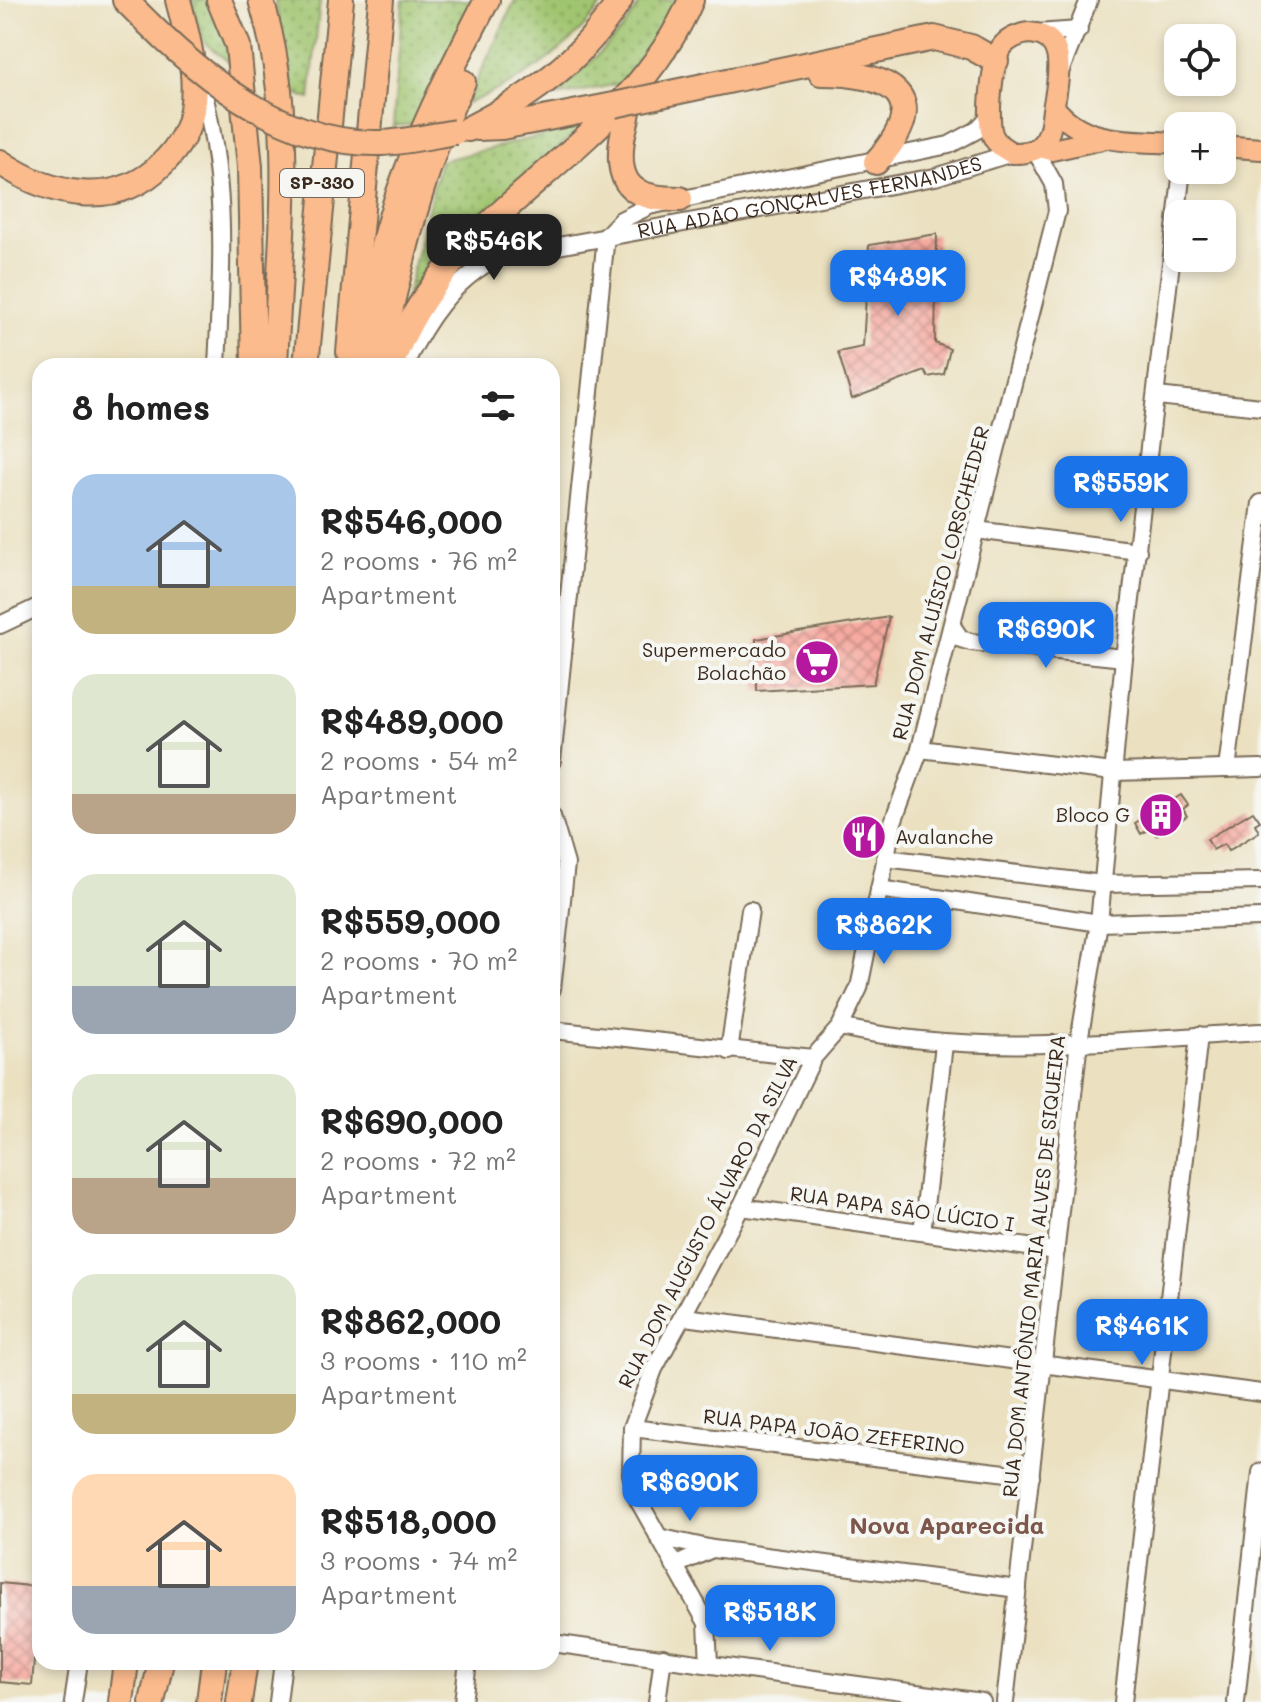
<!DOCTYPE html>
<html lang="en">
<head>
<meta charset="utf-8">
<style>
	:root { --surface:#fff; --page:#f2f2f2; --text:#222; --muted:#767676; --accent:#1a73e8 }
	body { margin:0; font-family:Mali,sans-serif; background:var(--page); color:var(--text); height:100vh; display:flex; flex-direction:column; font-size:30px; white-space:nowrap }
	* { box-sizing:border-box; margin:0 }
	p { font-size:26px; color:var(--muted) }
	.icon { flex:none; width:44px; height:44px; fill:none; stroke:currentColor; stroke-width:2; stroke-linecap:round; stroke-linejoin:round }
	.map { position:relative; flex:1; overflow:hidden }
	.details { position:absolute; left:32px; top:358px; width:528px; height:1312px; display:flex; flex-direction:column; background:var(--surface); border-radius:24px; box-shadow:0 4px 12px #0003 }
	.details>* { flex:none }
	.fabs { position:absolute; left:1164px; top:24px; display:grid; gap:16px }
	.fabs a { display:grid; place-items:center; width:72px; height:72px; border-radius:16px; background:var(--surface); box-shadow:0 4px 12px #0003; font-size:40px }
	.price { position:absolute; translate:-50% -68px; padding:0 18px; border-radius:16px; background:var(--accent); color:#fff; font-size:26px; line-height:52px; filter:drop-shadow(0 2px 4px #0008) }
	.price::after { content:''; position:absolute; left:50%; top:48px; width:24px; height:18px; margin-left:-12px; background:inherit; clip-path:polygon(0 0,100% 0,50% 100%) }
	.price.current { background:#222; color:#fff }
	ul { padding:0; list-style:none }
	li { display:flex; align-items:center; gap:24px; height:200px; padding:0 40px }
	li span { display:grid; place-items:center; flex:none; width:224px; height:160px; border-radius:24px; color:#555 }
	li>.icon { margin-inline-start:auto }
	span .icon { width:96px; height:96px; fill:#fffc; stroke-width:1 }
	li b { font-size:34px }
	h2 { display:flex; justify-content:space-between; align-items:center; height:96px; padding:0 40px; font-size:34px }
	.map>svg:first-child { display:block }
	.grass { fill:url(#grass-dots); stroke:#6e7847; stroke-width:2 }
	.building { fill:url(#building-cross-hatch) }
	.lines { fill:none; stroke-linecap:round; stroke-linejoin:round }
	.minor-casing { stroke:#796a57; stroke-width:20 }
	.major-casing { stroke:#796a57; stroke-width:24 }
	.highway-casing { stroke:#796a57; stroke-width:28 }
	.minor { stroke:#fff; stroke-width:16 }
	.major { stroke:#fbbb8d; stroke-width:20 }
	.highway { stroke:#fbbb8d; stroke-width:24 }
	.highway-bridge-casing { stroke:#796a57; stroke-width:28; stroke-linecap:butt }
	.highway-bridge { stroke:#fbbb8d; stroke-width:24 }
	.labels { text-anchor:middle; stroke-width:8; stroke-linejoin:round; paint-order:stroke }
	.shield { fill:#f6f6f2; stroke:#73675e; stroke-width:2 }
	.shield-label { font-size:18px; font-weight:bold; fill:#3b2a1e }
	.street-label { font-size:20px; fill:#3b2a1e; stroke:#f6f6f2 }
	.poi-label { font-size:20px; fill:#3b2a1e; stroke:#f6f6f2; text-anchor:end }
	.quarter-label { font-size:24px; font-weight:bold; fill:#7d574c; stroke:#f6f6f2 }
</style>
</head>
<body>
<div class="map">
<svg width="1261" height="1702" viewBox="0 0 1261 1702">
	<defs>
		<pattern id="grass-dots" width="8" height="8" patternUnits="userSpaceOnUse" patternTransform="scale(2)"><rect width="8" height="8" fill="#a0c570"/><path d="M2 2h.1M6 6h.1" fill="none" stroke="#84a05b" stroke-width="1.8" stroke-linecap="round"/></pattern>
		<pattern id="building-cross-hatch" width="8" height="8" patternUnits="userSpaceOnUse" patternTransform="scale(2)"><rect width="8" height="8" fill="#f7aba1"/><path d="M0 0l8 8M0 8l8-8" fill="none" stroke="#c98b83"/></pattern>
	</defs>
	<rect width="100%" height="100%" fill="#f6f6f2"/>
	<filter id="ink" filterUnits="userSpaceOnUse"><feTurbulence type="fractalNoise" baseFrequency=".0125" numOctaves="2"/><feDisplacementMap in="SourceGraphic" scale="16" xChannelSelector="R" yChannelSelector="G"/><feConvolveMatrix kernelMatrix="1 2 1 2 8 2 1 2 1" color-interpolation-filters="sRGB"/></filter>
	<filter id="wash" filterUnits="userSpaceOnUse"><feTurbulence type="fractalNoise" baseFrequency=".006" numOctaves="4" result="noise"/><feDisplacementMap in="SourceGraphic" scale="32" xChannelSelector="R" yChannelSelector="G"/><feGaussianBlur stdDeviation="1.8" result="paint"/><feColorMatrix in="noise" values="0 0 0 0 0 0 0 0 0 0 0 0 0 0 0 0 0 1.4 0 .05"/><feComposite in="paint" operator="in"/></filter>
	<g filter="url(#wash)">
		<rect width="100%" height="100%" fill="#ebe1c1"/>
		<g class="grass">
			<path d="M190,0h18l14,29 8,34 -25,-20z"/>
			<path d="M275,0h45l-10,99 -18,-7z"/>
			<path d="M403,0h74l-58,124 -26,2z"/>
			<path d="M515,0h90c-34,50 -83,82 -139,104z"/>
			<path d="M642,0h35l-25,51 -28,32 -67,13 65,-66z"/>
			<path d="M581,126l-174,168 33,-133z"/>
		</g>
		<g id="blocks">
			<g class="building">
				<path d="M937,234l-2,109 15,6 -6,25 -16,3 -3,-6 -73,28 -14,-47 25,-5 6,-102z"/>
				<path d="M889,617l-16,67 -116,7 -1,-52z"/>
				<path d="M1181,795l7,10 -5,4 4,7 -31,19 -4,-7 -11,6 -6,-11z"/>
				<path d="M1253,811l7,10 -5,3 4,8 -31,19 -4,-7 -11,6 -6,-11z"/>
				<path d="M0,1583l40,4 -8,98 -32,-3z"/>
			</g>
		</g>
	</g>
	<g filter="url(#ink)">
		<use href="#blocks" fill-opacity="0" stroke="#796a57" stroke-width="2"/>
		<g class="lines">
			<g class="minor-casing">
				<g id="minor">
					<path d="M1037,33l42,-3"/>
					<path d="M1060,72l29,-72"/>
					<path d="M200,78c28,105 22,182 17,288"/>
					<path d="M606,236l15,-16 28,-14 300,-61 28,-15 12,-13"/>
					<path id="s1" d="M404,366c22,-46 48,-85 94,-109l437,-80 77,-24"/>
					<path d="M1157,396l104,11"/>
					<path d="M976,530l162,21"/>
					<path d="M0,625l40,-19"/>
					<path d="M952,626l9,13 10,3 153,16"/>
					<path d="M920,749l193,23 148,-4"/>
					<path d="M552,761l54,-525"/>
					<path d="M1227,769l34,-266"/>
					<path d="M552,816l14,48 -14,125"/>
					<path d="M885,858l218,26 158,-3"/>
					<path d="M879,889l220,34 162,-5"/>
					<path d="M840,1027c136,31 282,13 421,5"/>
					<path d="M552,1030l261,28"/>
					<path d="M729,1051l21,-141"/>
					<path d="M741,1207l315,44"/>
					<path d="M922,1232l22,-188"/>
					<path d="M685,1317l576,76"/>
					<path d="M632,1428l399,48"/>
					<path d="M658,1537l55,12 305,40"/>
					<path d="M674,1566l38,-17"/>
					<path d="M552,1643l430,59"/>
					<path d="M709,1664l-2,-41 -70,-125 -6,-24 1,-46 22,-59 87,-162 72,-149 27,-31 19,-39 34,-166 27,-73 137,-538 -3,-27 -19,-34"/>
					<path d="M73,1702l6,-40"/>
					<path d="M278,1702l5,-40"/>
					<path d="M463,1702l5,-40"/>
					<path d="M657,1702l6,-45"/>
					<path d="M1005,1702l74,-661 20,-118 25,-265 58,-488"/>
					<path d="M1123,1702l76,-667"/>
					<path d="M1236,1702l25,-230"/>
				</g>
			</g>
			<g class="major-casing">
				<g id="major">
					<path d="M1029,33c42,2 28,50 24,77 -2,13 -2,25 -12,35 -7,8 -19,8 -29,8 -8,-5 -15,-8 -19,-17 -7,-13 -1,-76 8,-88 6,-9 18,-14 28,-15z"/>
					<path d="M1054,107c30,39 79,33 124,36"/>
					<path d="M1222,146l39,3"/>
					<path d="M1040,147l12,3 50,-11"/>
				</g>
			</g>
			<g class="highway-casing">
				<g id="highway">
					<path d="M125,0l23,23"/>
					<path d="M219,0l19,46 12,121 4,199"/>
					<path d="M261,0c36,118 19,245 14,366"/>
					<path d="M821,73c69,0 115,23 55,89"/>
					<path d="M689,89l245,-51 37,9 25,14"/>
					<path d="M627,96c4,16 -3,29 -5,44 -7,49 15,59 58,59"/>
					<path d="M478,128l24,-1 112,-22"/>
					<path d="M468,129c63,-32 114,-69 152,-129"/>
					<path d="M0,162c50,34 116,49 163,1 14,-14 26,-33 29,-53 6,-36 -5,-76 -14,-110"/>
					<path d="M349,352l32,-352"/>
					<path d="M379,360c21,-94 42,-191 84,-278"/>
					<path d="M306,366l35,-366"/>
					<path d="M361,366c8,-50 15,-101 30,-149 23,-76 60,-148 96,-217"/>
					<path d="M391,366c53,-158 234,-212 300,-366"/>
					<path d="M121,1702l5,-40"/>
					<path d="M152,1702l9,-40"/>
					<path d="M209,1702l5,-40"/>
					<path d="M239,1702l6,-40"/>
				</g>
			</g>
			<use href="#minor" class="minor"/>
			<use href="#major" class="major"/>
			<use href="#highway" class="highway"/>
			<g class="highway-bridge-casing">
				<g id="highway-bridge">
					<path d="M148,23c60,60 143,123 234,120 24,-1 49,-7 73,-11"/>
					<path d="M614,105l75,-16"/>
				</g>
			</g>
			<use href="#highway-bridge" class="highway-bridge"/>
		</g>
	</g>
	<defs>
		<g id="supermarket-disc" transform="scale(2.3)"><circle r="9.5" fill="#b5179e" stroke="#f6f6f2"/><path d="M-6-5.5h2.5l.6 2H6L4.5 2H-2.5L-4.4-4H-6ZM-1.5 3.2a1.3 1.3 0 1 0 .1 0ZM3 3.2a1.3 1.3 0 1 0 .1 0Z" fill="#fff"/></g>
		<g id="building-disc" transform="scale(2.3)"><circle r="9.5" fill="#b5179e" stroke="#f6f6f2"/><path d="M-4-6H4V6H1V3H-1V6H-4ZM-2.5-4.3h1.7v1.8h-1.7ZM.8-4.3h1.7v1.8H.8ZM-2.5-1h1.7V.8h-1.7ZM.8-1h1.7V.8H.8Z" fill="#fff"/></g>
		<g id="restaurant-disc" transform="scale(2.3)"><circle r="9.5" fill="#b5179e" stroke="#f6f6f2"/><path d="M-5-6h1v4h1v-4h1v4h1v-4h1v5L-1.5 .5V6h-2V.5L-5-1ZM5-6V6H3V1.5H1.5Q1.5-4 5-6Z" fill="#fff"/></g>
	</defs>
	<g fill-rule="evenodd">
		<use href="#supermarket-disc" x="817" y="662"/>
		<use href="#building-disc" x="1161" y="815"/>
		<use href="#restaurant-disc" x="864" y="837"/>
	</g>
	<g class="labels">
		<rect class="shield" x="280" y="169" width="84" height="28" rx="6"/>
		<g class="shield-label">
			<text x="322" y="189">SP-330</text>
		</g>
		<g class="street-label">
			<text dy="7" stroke="none"><textPath href="#s1" startOffset="464">RUA ADÃO GONÇALVES FERNANDES</textPath></text>
			<text transform="translate(941 583) rotate(-75)" y="7">RUA DOM ALUÍSIO LORSCHEIDER</text>
			<text transform="translate(902 1209) rotate(8)" y="7">RUA PAPA SÃO LÚCIO I</text>
			<text transform="translate(708 1222) rotate(-63)" y="7">RUA DOM AUGUSTO ÁLVARO DA SILVA</text>
			<text transform="translate(1034 1266) rotate(-84)" y="7">RUA DOM ANTÔNIO MARIA ALVES DE SIQUEIRA</text>
			<text transform="translate(834 1432) rotate(7)" y="7">RUA PAPA JOÃO ZEFERINO</text>
		</g>
		<g class="poi-label">
			<text x="786" y="657">Supermercado<tspan x="786" dy="23">Bolachão</tspan></text>
			<text x="1130" y="822">Bloco G</text>
			<text x="895" y="844" text-anchor="start">Avalanche</text>
		</g>
		<g class="quarter-label">
			<text x="947" y="1534">Nova Aparecida</text>
		</g>
	</g>
</svg>
<div class="fabs">
<a><svg class="icon" aria-label="locate" viewBox="0 0 24 24"><circle cx="12" cy="12" r="6"/><path d="M12 2v4M12 18v4M2 12h4M18 12h4"/></svg></a>
<a>+</a>
<a>−</a>
</div>
<b class="price current" style="left:494px;top:282px">R$546K</b>
<b class="price" style="left:898px;top:318px">R$489K</b>
<b class="price" style="left:1121px;top:524px">R$559K</b>
<b class="price" style="left:1046px;top:670px">R$690K</b>
<b class="price" style="left:884px;top:966px">R$862K</b>
<b class="price" style="left:1142px;top:1367px">R$461K</b>
<b class="price" style="left:690px;top:1523px">R$690K</b>
<b class="price" style="left:770px;top:1653px">R$518K</b>
<section class="details">
<h2>8 homes<svg class="icon" aria-label="filters" viewBox="0 0 24 24"><path d="M4 7h16M4 17h16"/><circle cx="9" cy="7" r="2"/><circle cx="15" cy="17" r="2"/></svg></h2>
<ul>
<li><span style="background:linear-gradient(#a9c7e8 70%,#c2b280 0)"><svg class="icon" aria-label="home" viewBox="0 0 24 24"><path d="M3 11l9-7 9 7M6 9v11h12V9"/></svg></span><div><b>R$546,000</b><p>2 rooms · 76 m²</p><p>Apartment</p></div></li>
<li><span style="background:linear-gradient(#dfe7d0 75%,#b9a48a 0)"><svg class="icon" aria-label="home" viewBox="0 0 24 24"><path d="M3 11l9-7 9 7M6 9v11h12V9"/></svg></span><div><b>R$489,000</b><p>2 rooms · 54 m²</p><p>Apartment</p></div></li>
<li><span style="background:linear-gradient(#dfe7d0 70%,#9aa5b1 0)"><svg class="icon" aria-label="home" viewBox="0 0 24 24"><path d="M3 11l9-7 9 7M6 9v11h12V9"/></svg></span><div><b>R$559,000</b><p>2 rooms · 70 m²</p><p>Apartment</p></div></li>
<li><span style="background:linear-gradient(#dfe7d0 65%,#b9a48a 0)"><svg class="icon" aria-label="home" viewBox="0 0 24 24"><path d="M3 11l9-7 9 7M6 9v11h12V9"/></svg></span><div><b>R$690,000</b><p>2 rooms · 72 m²</p><p>Apartment</p></div></li>
<li><span style="background:linear-gradient(#dfe7d0 75%,#c2b280 0)"><svg class="icon" aria-label="home" viewBox="0 0 24 24"><path d="M3 11l9-7 9 7M6 9v11h12V9"/></svg></span><div><b>R$862,000</b><p>3 rooms · 110 m²</p><p>Apartment</p></div></li>
<li><span style="background:linear-gradient(#ffd9b3 70%,#9aa5b1 0)"><svg class="icon" aria-label="home" viewBox="0 0 24 24"><path d="M3 11l9-7 9 7M6 9v11h12V9"/></svg></span><div><b>R$518,000</b><p>3 rooms · 74 m²</p><p>Apartment</p></div></li>
</ul>
</section>
</div>
</body>
</html>
